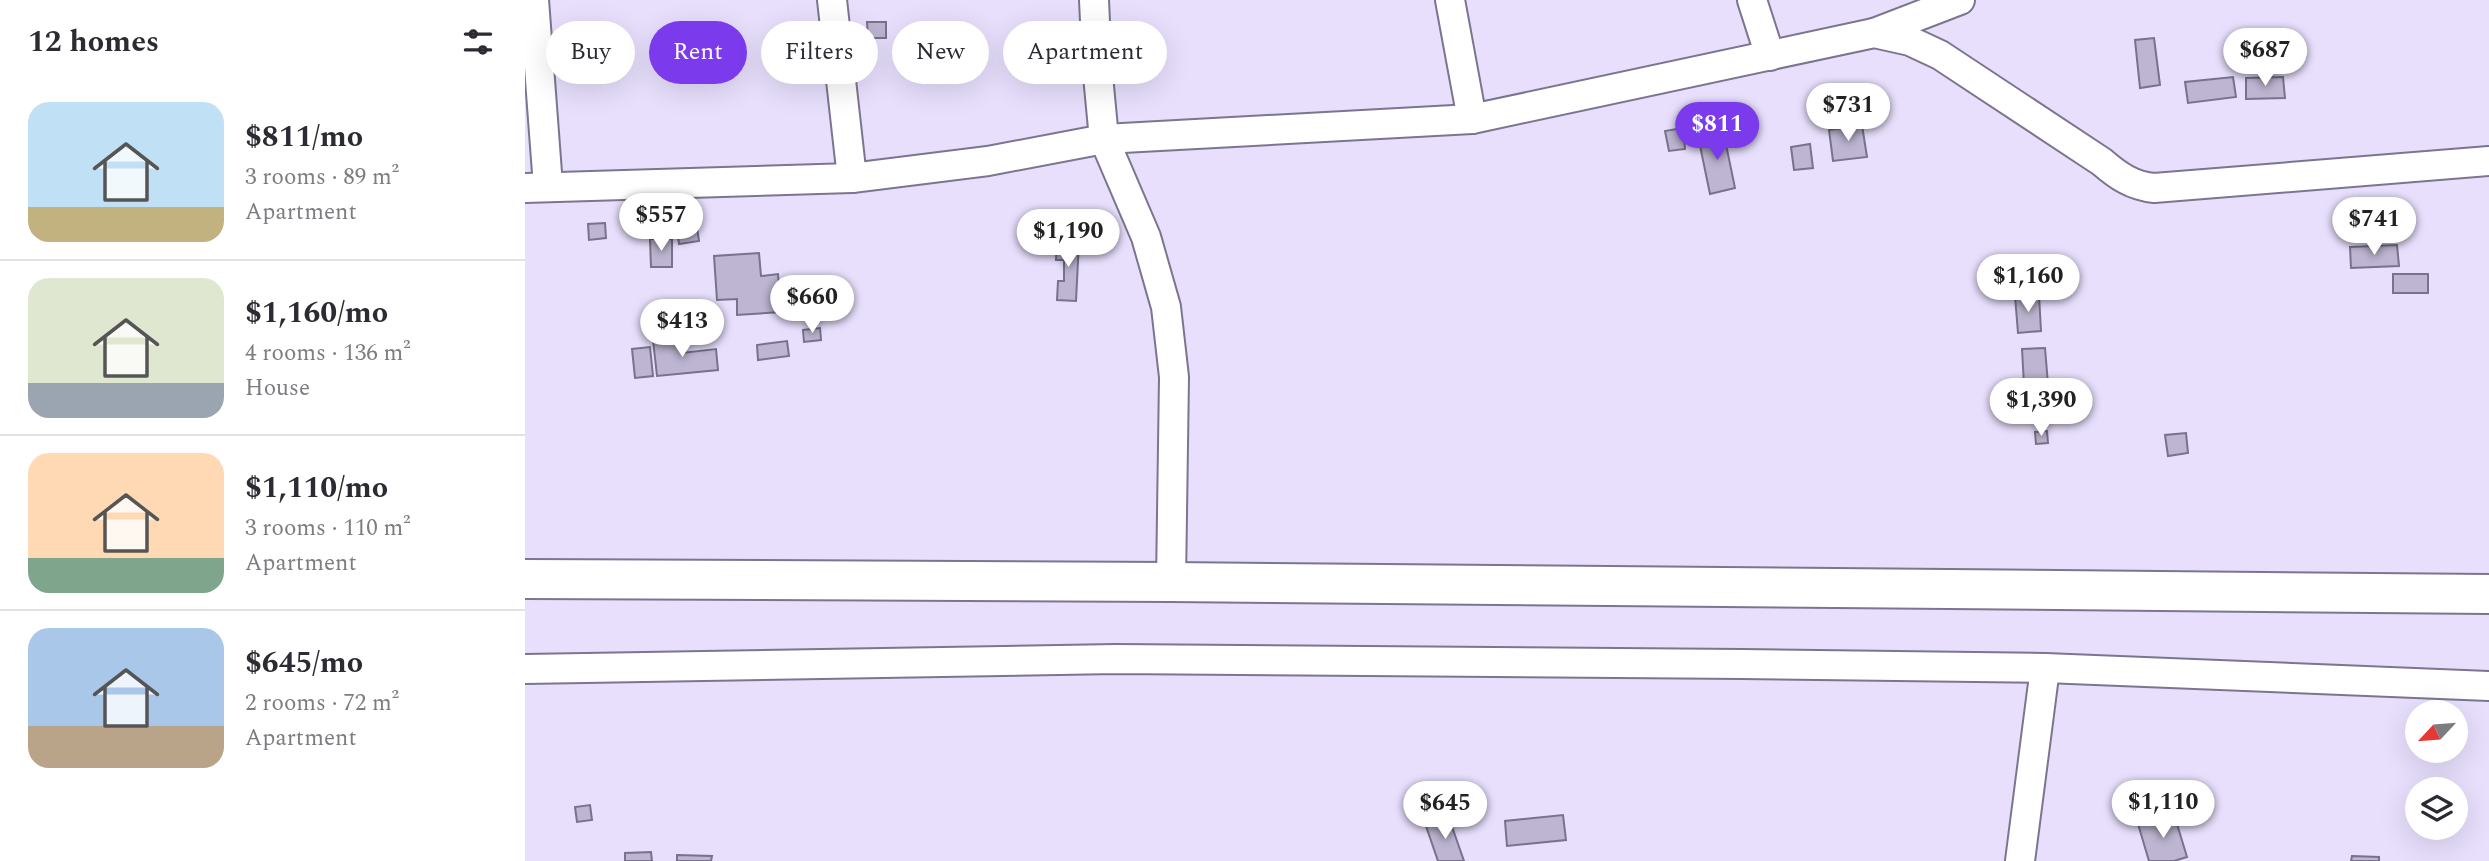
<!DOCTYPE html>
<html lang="en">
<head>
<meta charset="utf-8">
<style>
	:root { --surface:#fff; --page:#f7f7f7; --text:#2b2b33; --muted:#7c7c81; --line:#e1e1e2; --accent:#7c3aed }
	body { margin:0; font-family:Spectral,serif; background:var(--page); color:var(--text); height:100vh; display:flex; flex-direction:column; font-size:26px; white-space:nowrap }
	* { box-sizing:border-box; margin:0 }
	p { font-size:23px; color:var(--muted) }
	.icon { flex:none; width:38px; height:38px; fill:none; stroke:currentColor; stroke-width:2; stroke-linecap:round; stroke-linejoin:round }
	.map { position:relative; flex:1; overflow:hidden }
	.sheet { display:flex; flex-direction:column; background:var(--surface); width:525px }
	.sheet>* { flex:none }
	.top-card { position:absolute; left:21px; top:21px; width:665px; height:63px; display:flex; gap:14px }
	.needle { width:46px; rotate:244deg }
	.tools { position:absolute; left:1880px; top:700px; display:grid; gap:14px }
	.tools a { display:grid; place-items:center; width:63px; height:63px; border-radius:50%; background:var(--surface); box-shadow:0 7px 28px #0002; font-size:35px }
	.price { position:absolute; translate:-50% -60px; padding:0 16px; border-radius:24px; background:#fff; color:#222; font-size:23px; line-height:46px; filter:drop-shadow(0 2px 4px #0008) }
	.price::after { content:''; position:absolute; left:50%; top:42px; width:21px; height:16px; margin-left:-10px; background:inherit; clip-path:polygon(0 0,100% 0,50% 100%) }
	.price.on { background:var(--accent); color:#fff }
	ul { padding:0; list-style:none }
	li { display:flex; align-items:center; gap:21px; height:175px; padding:0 28px }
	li+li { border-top:2px solid var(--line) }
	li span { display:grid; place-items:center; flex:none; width:196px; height:140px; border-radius:21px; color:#555 }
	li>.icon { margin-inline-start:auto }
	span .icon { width:84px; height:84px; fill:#fffc; stroke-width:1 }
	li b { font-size:30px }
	h2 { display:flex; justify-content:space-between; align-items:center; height:84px; padding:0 28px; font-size:30px }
	.chip { padding:0 24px; border-radius:32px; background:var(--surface); box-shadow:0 7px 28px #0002; font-size:24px; line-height:63px }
	.chip.on { background:var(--accent); color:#fff }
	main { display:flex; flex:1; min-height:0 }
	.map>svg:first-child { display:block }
	.building { fill:#bdb5d1; stroke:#79728c; stroke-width:2 }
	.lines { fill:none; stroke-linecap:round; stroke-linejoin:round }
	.street-casing { stroke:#7c758f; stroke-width:32 }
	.secondary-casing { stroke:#7c758f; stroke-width:42 }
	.street { stroke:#fff; stroke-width:28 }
	.secondary { stroke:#fff; stroke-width:38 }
</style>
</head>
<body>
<main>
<section class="sheet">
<h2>12 homes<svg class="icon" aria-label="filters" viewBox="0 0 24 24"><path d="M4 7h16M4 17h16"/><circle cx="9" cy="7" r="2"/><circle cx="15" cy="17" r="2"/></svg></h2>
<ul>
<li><span style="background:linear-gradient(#bfe0f5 75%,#c2b280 0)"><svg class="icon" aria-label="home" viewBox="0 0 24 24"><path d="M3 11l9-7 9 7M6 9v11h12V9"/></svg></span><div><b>$811/mo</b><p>3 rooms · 89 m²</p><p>Apartment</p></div></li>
<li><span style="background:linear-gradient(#dfe7d0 75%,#9aa5b1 0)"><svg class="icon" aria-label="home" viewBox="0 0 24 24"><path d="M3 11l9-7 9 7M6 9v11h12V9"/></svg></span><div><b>$1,160/mo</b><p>4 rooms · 136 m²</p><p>House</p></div></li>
<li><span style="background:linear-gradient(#ffd9b3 75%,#7fa58c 0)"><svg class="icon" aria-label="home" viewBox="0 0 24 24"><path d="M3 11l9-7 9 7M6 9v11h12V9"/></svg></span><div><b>$1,110/mo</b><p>3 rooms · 110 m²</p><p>Apartment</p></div></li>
<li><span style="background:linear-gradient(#a9c7e8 70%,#b9a48a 0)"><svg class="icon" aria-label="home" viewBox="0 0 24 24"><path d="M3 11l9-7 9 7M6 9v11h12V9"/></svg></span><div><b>$645/mo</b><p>2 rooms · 72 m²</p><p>Apartment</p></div></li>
</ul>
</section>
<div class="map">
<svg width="1964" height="861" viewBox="0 0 1964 861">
	<rect width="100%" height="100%" fill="#e7dffc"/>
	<g class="building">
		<path d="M342,22h19v16h-18z"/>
		<path d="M1629,38l6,47 -20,3 -5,-48z"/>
		<path d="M1708,77l3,20 -48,6 -3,-21z"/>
		<path d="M1758,77l2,21 -39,1v-21z"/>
		<path d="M1337,125l5,32 -34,4 -4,-31z"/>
		<path d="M1158,128l2,21 -16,2 -4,-20z"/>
		<path d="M1198,130l12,58 -25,6 -12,-58z"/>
		<path d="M1285,144l3,24 -19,2 -3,-23z"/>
		<path d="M80,223l1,15 -17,2 -1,-16z"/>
		<path d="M172,228l2,13 -20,3 -2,-14z"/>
		<path d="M125,239h22v28h-21z"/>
		<path d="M532,240l22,1 -3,60 -19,-1 1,-19h6v-21h-8z"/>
		<path d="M1872,245l2,21 -48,2 -1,-21z"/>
		<path d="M234,253l2,23 17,-2 3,38 -44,3v-16l-20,1 -3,-44z"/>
		<rect x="1868" y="274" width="35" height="19"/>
		<path d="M1514,295l2,36 -23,2 -3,-37z"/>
		<path d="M295,328l1,12 -17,2 -1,-12z"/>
		<path d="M155,337l2,16 34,-4 2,21 -61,6 -4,-36z"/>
		<path d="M262,341l2,15 -31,4 -1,-15z"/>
		<path d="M125,347l3,29 -18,2 -3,-29z"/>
		<path d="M1520,348l3,36 -24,1 -2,-36z"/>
		<path d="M1522,431l1,12 -12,1 -1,-12z"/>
		<path d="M1661,433l2,20 -20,3 -3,-21z"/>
		<path d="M65,805l2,15 -15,2 -2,-15z"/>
		<path d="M1649,814l13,43 -13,4h-25l-11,-37z"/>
		<path d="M1038,815l3,25 -59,6 -2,-25z"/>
		<path d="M924,818l15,43h-26l-12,-35z"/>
		<path d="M126,852l1,9h-27v-8z"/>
		<path d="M152,855l35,1 -1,5h-34z"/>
		<path d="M1827,856l27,1v4h-28z"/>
	</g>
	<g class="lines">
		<g class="street-casing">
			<g id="street">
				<path d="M9,0l14,186"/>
				<path d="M307,0l20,178"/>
				<path d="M569,0l3,65 7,74 42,98 20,70 8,70 -3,205"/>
				<path d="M925,0l22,119"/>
				<path d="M1227,0l18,56"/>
				<path d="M1349,33l86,-33"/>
				<path d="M0,188l327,-10 136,-17 116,-22 368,-20 402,-86 36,8 30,14 162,107c16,14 31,24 52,26l335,-27"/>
				<path d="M0,669l591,-10 626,5 303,4 444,18"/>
				<path d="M1495,861l25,-193"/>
			</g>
		</g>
		<g class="secondary-casing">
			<path id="secondary" d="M0,579l646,3 1318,12"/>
		</g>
		<use href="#street" class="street"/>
		<use href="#secondary" class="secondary"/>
	</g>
</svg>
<div class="tools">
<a><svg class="needle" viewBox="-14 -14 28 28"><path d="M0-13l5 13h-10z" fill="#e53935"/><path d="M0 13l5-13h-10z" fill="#7c7c81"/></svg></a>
<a><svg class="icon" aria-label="layers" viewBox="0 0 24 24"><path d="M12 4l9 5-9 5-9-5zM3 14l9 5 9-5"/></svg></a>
</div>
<b class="price" style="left:1740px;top:88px">$687</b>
<b class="price" style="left:1323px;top:143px">$731</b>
<b class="price on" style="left:1192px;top:162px">$811</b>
<b class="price" style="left:136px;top:253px">$557</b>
<b class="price" style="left:1849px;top:257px">$741</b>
<b class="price" style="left:543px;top:269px">$1,190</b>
<b class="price" style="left:1503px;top:314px">$1,160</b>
<b class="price" style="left:287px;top:335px">$660</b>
<b class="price" style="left:157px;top:359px">$413</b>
<b class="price" style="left:1516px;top:438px">$1,390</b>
<b class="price" style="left:1638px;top:840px">$1,110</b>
<b class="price" style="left:920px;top:841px">$645</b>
<div class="top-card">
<a class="chip">Buy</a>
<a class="chip on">Rent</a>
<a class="chip">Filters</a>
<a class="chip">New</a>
<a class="chip">Apartment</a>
</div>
</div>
</main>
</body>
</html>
